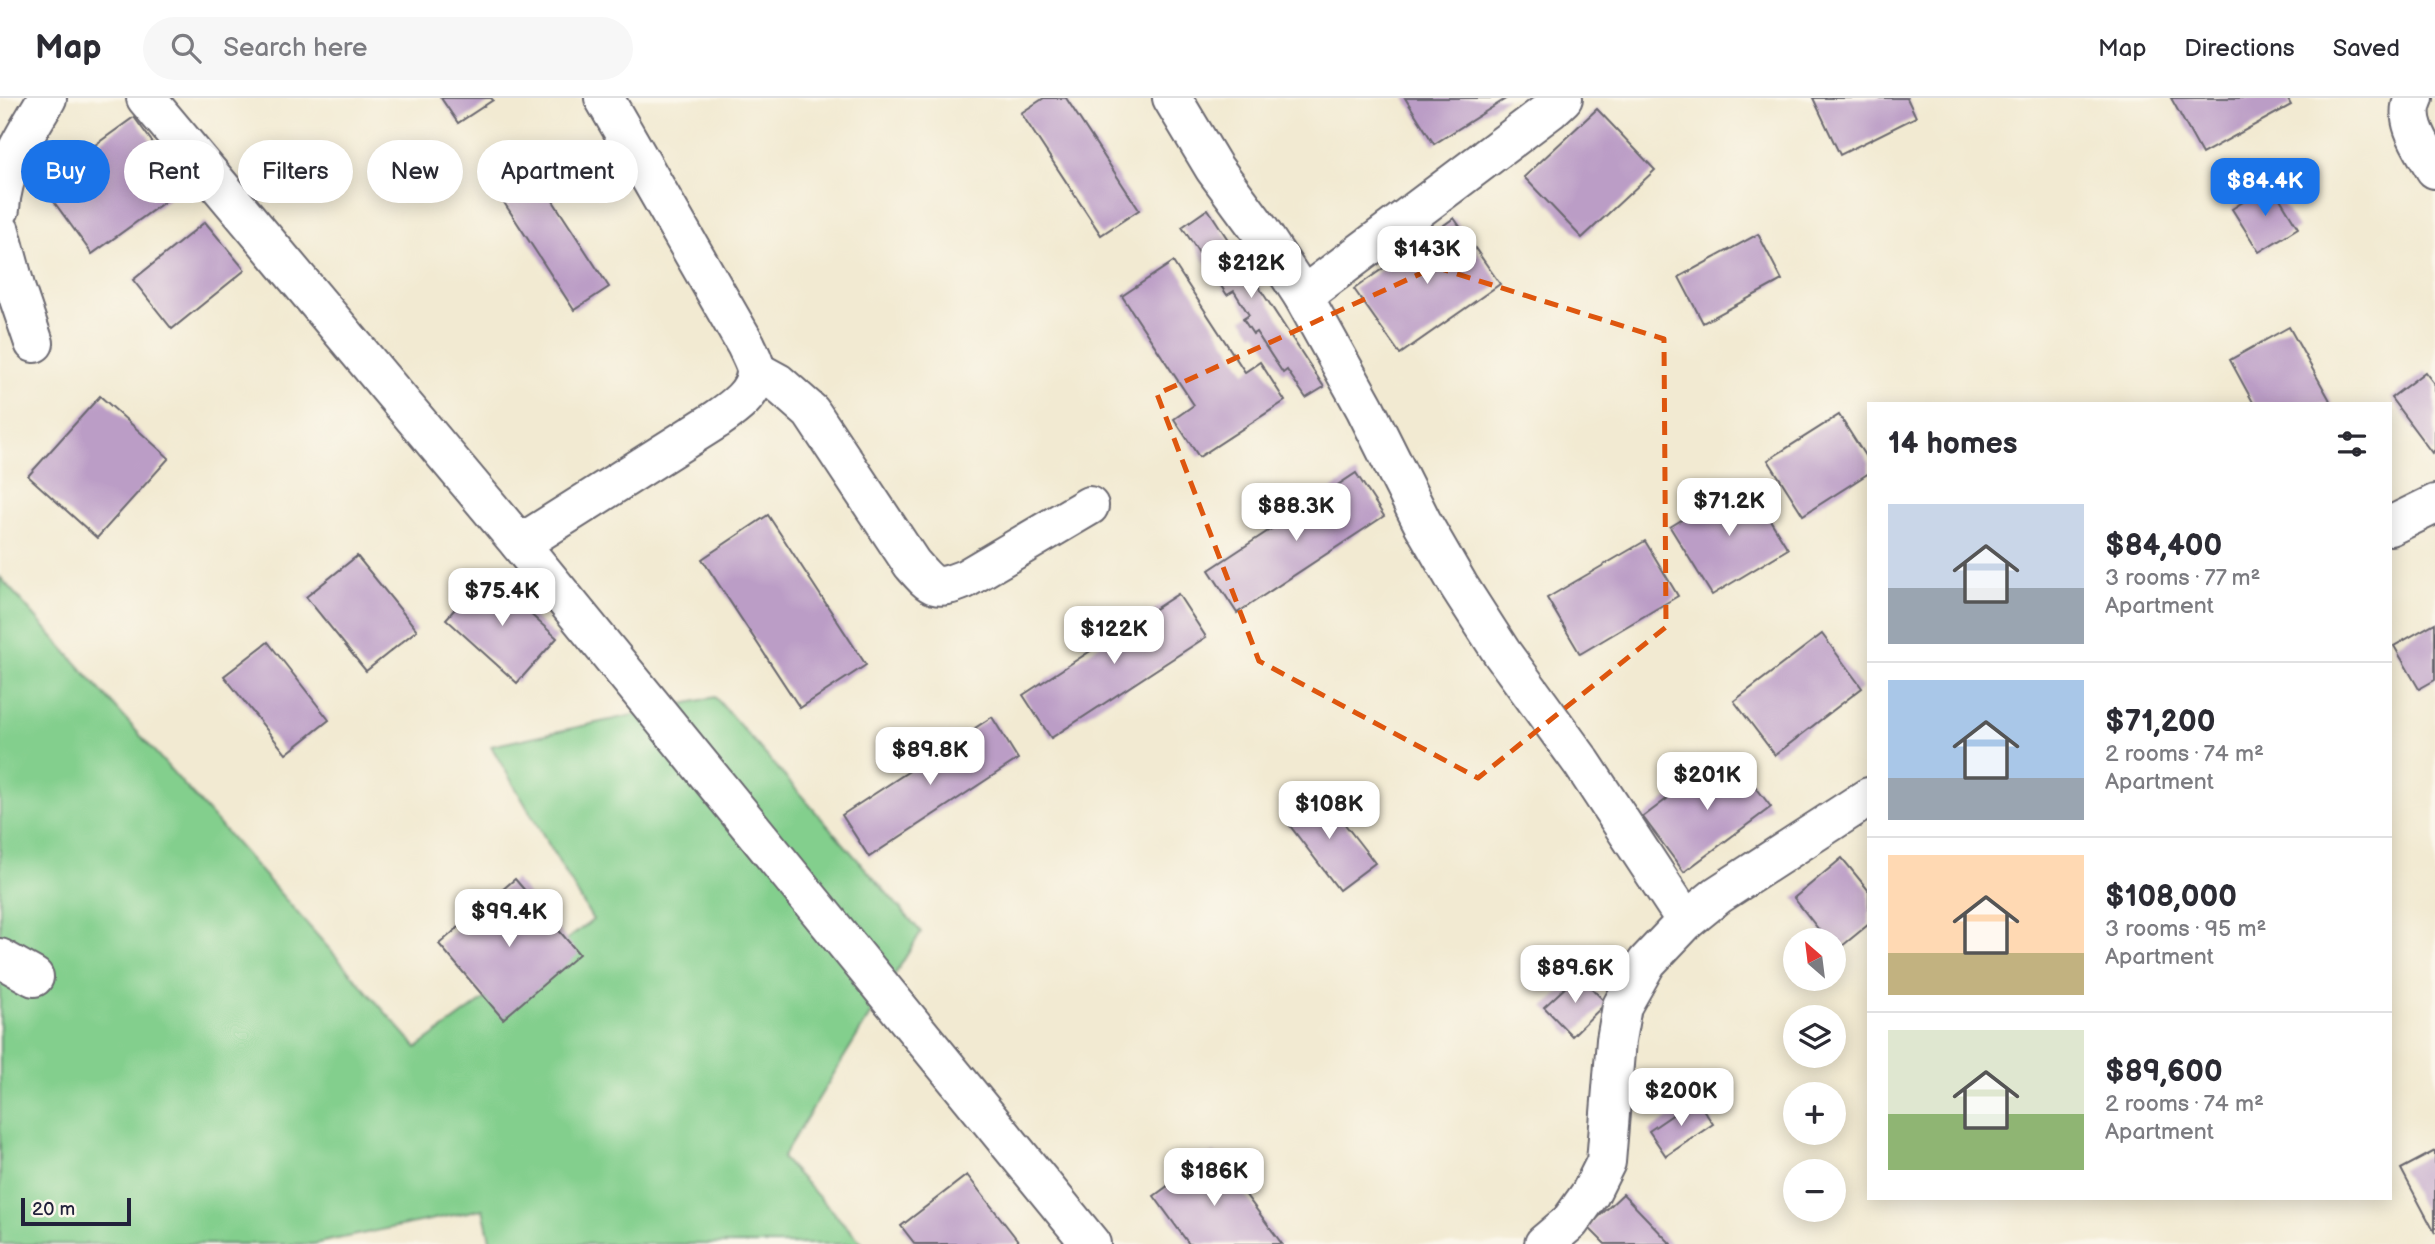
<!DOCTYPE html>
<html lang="en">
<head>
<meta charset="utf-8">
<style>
	:root { --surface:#fff; --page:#f7f7f7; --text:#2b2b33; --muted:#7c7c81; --line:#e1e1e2; --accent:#1a73e8 }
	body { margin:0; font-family:"Balsamiq Sans",sans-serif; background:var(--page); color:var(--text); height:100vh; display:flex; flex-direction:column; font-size:26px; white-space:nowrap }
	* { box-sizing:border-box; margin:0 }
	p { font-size:23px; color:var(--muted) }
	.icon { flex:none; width:38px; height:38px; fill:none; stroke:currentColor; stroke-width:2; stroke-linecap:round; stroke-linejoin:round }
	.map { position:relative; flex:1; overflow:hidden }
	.drawer { position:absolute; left:1867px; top:304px; width:525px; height:798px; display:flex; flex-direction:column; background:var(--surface); border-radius:0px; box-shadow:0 4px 18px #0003 }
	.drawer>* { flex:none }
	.guide { position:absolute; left:21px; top:42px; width:665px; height:63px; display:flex; gap:14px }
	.needle { width:46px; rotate:332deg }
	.buttons { position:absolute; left:1783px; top:830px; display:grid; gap:14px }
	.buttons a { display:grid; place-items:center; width:63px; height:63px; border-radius:50%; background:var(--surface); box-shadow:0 4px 18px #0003; font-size:35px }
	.scale { position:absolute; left:21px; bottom:18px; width:110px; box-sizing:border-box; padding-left:7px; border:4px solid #22223b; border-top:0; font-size:19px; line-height:24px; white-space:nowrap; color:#22223b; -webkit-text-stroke:5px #fbf7ec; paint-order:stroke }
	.price { position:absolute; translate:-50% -60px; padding:0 16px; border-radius:14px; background:#fff; color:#222; font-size:23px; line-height:46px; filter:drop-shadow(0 2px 4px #0008) }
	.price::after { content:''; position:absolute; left:50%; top:42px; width:21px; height:16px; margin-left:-10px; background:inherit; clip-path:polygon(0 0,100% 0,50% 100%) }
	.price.current { background:var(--accent); color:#fff }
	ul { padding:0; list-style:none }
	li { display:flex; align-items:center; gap:21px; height:175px; padding:0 21px }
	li+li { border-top:2px solid var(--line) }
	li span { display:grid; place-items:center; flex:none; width:196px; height:140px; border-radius:0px; color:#555 }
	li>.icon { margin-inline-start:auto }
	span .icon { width:84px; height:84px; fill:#fffc; stroke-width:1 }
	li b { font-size:30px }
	h2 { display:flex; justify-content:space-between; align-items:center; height:84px; padding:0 21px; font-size:30px }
	.pill { padding:0 24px; border-radius:32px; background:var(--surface); box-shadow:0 4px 18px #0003; font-size:24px; line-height:63px }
	.pill.current { background:var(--accent); color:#fff }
	header { display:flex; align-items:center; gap:42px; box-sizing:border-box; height:98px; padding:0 35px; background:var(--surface); border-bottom:2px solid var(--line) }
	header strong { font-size:33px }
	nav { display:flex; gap:38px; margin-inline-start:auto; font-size:24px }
	.search { width:490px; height:63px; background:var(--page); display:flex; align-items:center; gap:18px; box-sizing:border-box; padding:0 24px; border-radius:38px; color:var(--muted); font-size:26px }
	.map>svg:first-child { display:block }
	.green { fill:#83cf8d; stroke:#527864; stroke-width:2 }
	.building { fill:#bb9dc6 }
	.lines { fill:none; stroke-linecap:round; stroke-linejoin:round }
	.street-casing { stroke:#6b6870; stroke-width:42 }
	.street { stroke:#fff; stroke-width:38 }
	.marked { fill:none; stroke:#de560e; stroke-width:5; stroke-dasharray:14 9; stroke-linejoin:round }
</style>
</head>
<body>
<header>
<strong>Map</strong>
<div class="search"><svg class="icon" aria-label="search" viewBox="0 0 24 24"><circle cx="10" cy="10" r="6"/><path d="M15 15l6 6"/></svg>Search here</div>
<nav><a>Map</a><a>Directions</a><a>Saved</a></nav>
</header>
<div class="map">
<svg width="2435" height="1146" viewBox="0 0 2435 1146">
	<rect width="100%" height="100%" fill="#fbf7ec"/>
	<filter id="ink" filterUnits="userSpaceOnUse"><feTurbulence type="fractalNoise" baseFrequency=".0143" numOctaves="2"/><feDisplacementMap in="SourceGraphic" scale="14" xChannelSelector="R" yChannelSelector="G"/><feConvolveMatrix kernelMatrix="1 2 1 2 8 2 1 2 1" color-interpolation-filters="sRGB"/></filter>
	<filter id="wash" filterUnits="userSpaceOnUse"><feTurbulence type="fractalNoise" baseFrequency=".00686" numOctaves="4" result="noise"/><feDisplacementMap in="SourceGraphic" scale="28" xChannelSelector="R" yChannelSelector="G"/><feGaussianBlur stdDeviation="1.57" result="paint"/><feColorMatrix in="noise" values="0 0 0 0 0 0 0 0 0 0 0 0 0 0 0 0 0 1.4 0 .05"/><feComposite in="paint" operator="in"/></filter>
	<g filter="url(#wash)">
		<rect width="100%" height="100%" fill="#f2ead2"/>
		<path class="green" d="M0,479l417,471 176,-128 -102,-174 224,-49 206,235 -139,226 81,86h-372l-8,-35 -170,35h-313z"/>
		<g id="blocks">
			<g class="building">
				<path d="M441,0h50l2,2 -35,23z"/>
				<path d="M1044,0h22l73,112 -38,25 -80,-122z"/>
				<path d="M1405,0h102l-73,46z"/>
				<path d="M1813,0h94l9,19 -76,38z"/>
				<path d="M2171,0h116l4,7 -89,49z"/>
				<path d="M1597,11l58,61 -73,68 -58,-61z"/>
				<path d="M134,19l51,70 -93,67 -51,-70z"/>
				<path d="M525,60l84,129 -35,23 -84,-129z"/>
				<path d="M2271,86l27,44 -39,24 -27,-43z"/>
				<path d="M1208,111l116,178 -18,11 -19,-28 -4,3 -27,-41 -3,2 -10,-15 6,-4 -15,-24 -7,4 -45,-68z"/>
				<path d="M1454,120l46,66 -100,70 -46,-65z"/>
				<path d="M205,124l40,48 -73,59 -39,-49z"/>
				<path d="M1758,136l24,46 -79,43 -24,-46z"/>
				<path d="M1173,164l72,110 15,-10 25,39 -86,56 -25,-38 20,-14 -72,-109z"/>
				<path d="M2289,229l43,77h-78l-24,-44z"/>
				<path d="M2425,274l10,13v65l-3,3 -41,-55z"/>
				<path d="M100,298l69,62 -72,80 -69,-62z"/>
				<path d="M1839,317l30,47v11l-66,42 -35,-55z"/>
				<path d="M1356,375l28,43 -147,97 -28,-43z"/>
				<path d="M1746,383l42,68 -76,46 -42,-68z"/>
				<path d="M768,417l98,150 -66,43 -98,-149z"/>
				<path d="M1645,443l33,55 -98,58 -33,-56z"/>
				<path d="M357,458l60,74 -51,41 -60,-74z"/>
				<path d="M486,476l71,64 -40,45 -71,-64z"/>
				<path d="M1178,496l28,43 -155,101 -28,-43z"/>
				<path d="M2435,525v57l-16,9 -25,-43z"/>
				<path d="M1822,536l40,54 -87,67 -41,-54z"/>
				<path d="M268,544l61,78 -43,34 -62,-78z"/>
				<path d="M992,619l26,42 -149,98 -27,-42z"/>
				<path d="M1729,654l42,55 -87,65 -41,-55z"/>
				<path d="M1319,693l56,72 -36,27 -55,-72z"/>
				<path d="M1842,760l27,33v33l-33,27 -2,-11h-7l-33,-42z"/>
				<path d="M515,781l64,75 -76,65 -64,-75z"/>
				<path d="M1579,877l27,28 -34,33 -28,-29z"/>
				<path d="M1696,1001l17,25 -47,32 -17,-25z"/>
				<path d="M2435,1053v82l-34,-64z"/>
				<path d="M1214,1054l68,92h-93l-35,-48z"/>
				<path d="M967,1077l52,67 -3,2h-101l-14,-18z"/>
				<path d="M1623,1096l48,50h-66l-17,-17z"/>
			</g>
		</g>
	</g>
	<g filter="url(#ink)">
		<use href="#blocks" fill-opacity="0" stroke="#6b6870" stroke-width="2"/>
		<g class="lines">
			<g class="street-casing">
				<g id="street">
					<path d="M146,0l374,446 571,700"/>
					<path d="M1172,0l42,70 45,61 44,67 62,112 57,114 37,64 43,67 80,110 104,158"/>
					<path d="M2414,0c-12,23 10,51 21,71"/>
					<path d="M0,111c2,-42 27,-76 47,-111"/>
					<path d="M0,133l16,59 18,53"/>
					<path d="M1303,198l247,-186 13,-12"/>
					<path d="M756,273l22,12 33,29 101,152c21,24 23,27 53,15l124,-73"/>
					<path d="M2390,428l45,-22"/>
					<path d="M520,446l196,-124c16,-11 39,-26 40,-48 0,-8 -7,-20 -10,-27l-142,-247"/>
					<path d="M0,860l34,19"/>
					<path d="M1544,1146l26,-22 20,-28 16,-32 10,-122 6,-34 25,-44 39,-41 32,-26 151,-98"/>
				</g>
			</g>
			<use href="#street" class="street"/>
		</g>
	</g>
	<path class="marked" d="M1435,169l229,72 2,288 -188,151 -219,-117 -102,-267z"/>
</svg>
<div class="buttons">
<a><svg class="needle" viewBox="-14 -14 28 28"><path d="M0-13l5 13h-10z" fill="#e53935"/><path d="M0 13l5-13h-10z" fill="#7c7c81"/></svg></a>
<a><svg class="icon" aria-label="layers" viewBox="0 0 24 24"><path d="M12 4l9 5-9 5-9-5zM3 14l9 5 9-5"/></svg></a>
<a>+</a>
<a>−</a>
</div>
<div class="scale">20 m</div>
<b class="price current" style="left:2265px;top:120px">$84.4K</b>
<b class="price" style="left:1427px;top:188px">$143K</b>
<b class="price" style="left:1251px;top:202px">$212K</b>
<b class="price" style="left:1729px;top:440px">$71.2K</b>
<b class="price" style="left:1296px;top:445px">$88.3K</b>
<b class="price" style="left:502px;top:530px">$75.4K</b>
<b class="price" style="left:1114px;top:568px">$122K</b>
<b class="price" style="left:930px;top:689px">$89.8K</b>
<b class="price" style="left:1707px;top:714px">$201K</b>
<b class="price" style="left:1329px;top:743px">$108K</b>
<b class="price" style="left:509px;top:851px">$99.4K</b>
<b class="price" style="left:1575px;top:907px">$89.6K</b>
<b class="price" style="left:1681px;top:1030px">$200K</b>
<b class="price" style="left:1214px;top:1110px">$186K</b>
<div class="guide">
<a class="pill current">Buy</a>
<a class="pill">Rent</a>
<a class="pill">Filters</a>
<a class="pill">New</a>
<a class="pill">Apartment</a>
</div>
<section class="drawer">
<h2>14 homes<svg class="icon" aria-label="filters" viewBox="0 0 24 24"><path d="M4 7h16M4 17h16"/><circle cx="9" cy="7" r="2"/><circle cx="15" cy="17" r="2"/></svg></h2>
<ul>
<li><span style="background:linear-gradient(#c9d6e8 60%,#9aa5b1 0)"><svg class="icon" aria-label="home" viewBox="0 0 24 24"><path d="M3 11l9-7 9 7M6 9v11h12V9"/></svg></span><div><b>$84,400</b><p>3 rooms · 77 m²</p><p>Apartment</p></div></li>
<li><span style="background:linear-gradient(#a9c7e8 70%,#9aa5b1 0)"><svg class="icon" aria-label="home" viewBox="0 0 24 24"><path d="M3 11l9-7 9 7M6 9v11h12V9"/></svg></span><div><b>$71,200</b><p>2 rooms · 74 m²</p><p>Apartment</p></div></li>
<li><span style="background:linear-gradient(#ffd9b3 70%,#c2b280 0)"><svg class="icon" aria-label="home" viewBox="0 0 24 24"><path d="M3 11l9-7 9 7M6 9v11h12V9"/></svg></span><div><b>$108,000</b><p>3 rooms · 95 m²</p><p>Apartment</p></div></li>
<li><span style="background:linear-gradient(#dfe7d0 60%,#8fb573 0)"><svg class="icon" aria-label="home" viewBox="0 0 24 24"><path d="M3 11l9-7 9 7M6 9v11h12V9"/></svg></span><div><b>$89,600</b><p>2 rooms · 74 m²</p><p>Apartment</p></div></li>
</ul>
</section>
</div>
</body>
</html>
